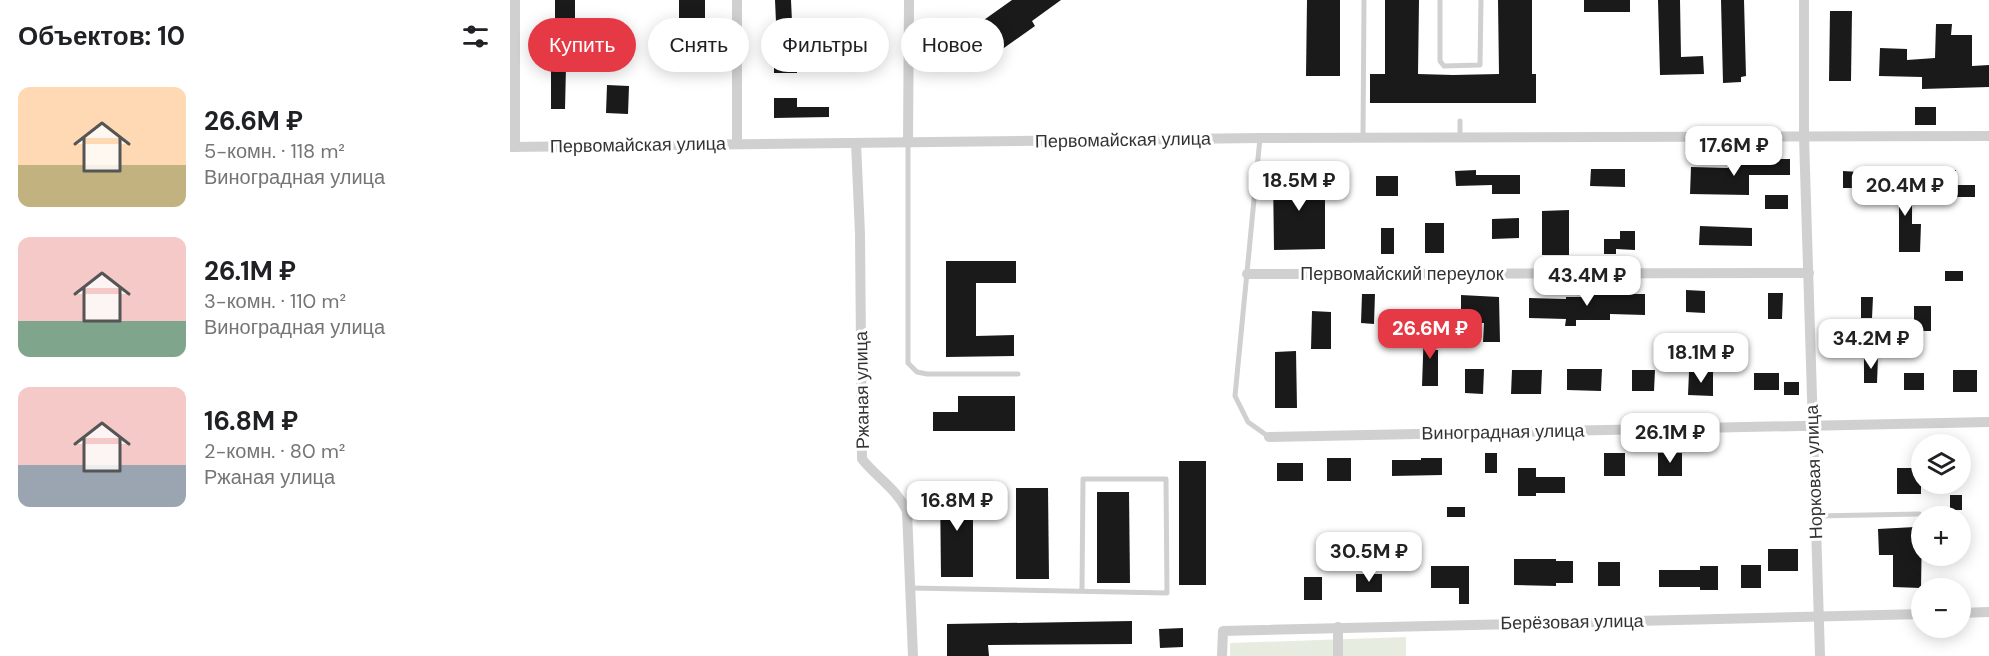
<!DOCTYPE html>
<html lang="ru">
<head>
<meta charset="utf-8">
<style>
	:root { --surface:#fff; --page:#f2f2f2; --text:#202124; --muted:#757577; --accent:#e63946 }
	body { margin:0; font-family:"DM Sans",sans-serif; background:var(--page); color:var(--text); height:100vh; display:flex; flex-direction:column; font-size:22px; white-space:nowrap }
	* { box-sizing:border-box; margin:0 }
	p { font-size:20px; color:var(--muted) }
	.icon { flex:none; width:33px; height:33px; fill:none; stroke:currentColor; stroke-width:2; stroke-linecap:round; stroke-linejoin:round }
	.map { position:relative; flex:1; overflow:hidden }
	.sheet { display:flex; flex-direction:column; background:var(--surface); width:510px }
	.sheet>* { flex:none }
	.guide { position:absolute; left:18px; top:18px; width:570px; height:54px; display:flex; gap:12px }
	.fabs { position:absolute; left:1401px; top:434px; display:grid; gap:12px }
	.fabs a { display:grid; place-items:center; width:60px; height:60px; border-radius:50%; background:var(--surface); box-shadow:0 3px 15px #0003; font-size:30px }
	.price { position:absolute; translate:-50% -51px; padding:0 14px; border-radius:12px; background:#fff; color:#222; font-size:20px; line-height:39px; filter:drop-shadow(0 2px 3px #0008) }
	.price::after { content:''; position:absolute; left:50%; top:36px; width:18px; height:14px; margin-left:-9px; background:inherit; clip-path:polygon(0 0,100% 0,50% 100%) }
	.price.current { background:var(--accent); color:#fff }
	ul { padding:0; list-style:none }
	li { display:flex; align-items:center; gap:18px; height:150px; padding:0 18px }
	li span { display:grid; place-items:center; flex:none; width:168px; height:120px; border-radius:12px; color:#555 }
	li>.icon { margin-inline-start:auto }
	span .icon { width:72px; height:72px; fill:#fffc; stroke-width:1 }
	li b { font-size:26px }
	h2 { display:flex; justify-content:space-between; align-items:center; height:72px; padding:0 18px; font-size:26px }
	.tag { padding:0 21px; border-radius:27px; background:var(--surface); box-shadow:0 3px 15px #0003; font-size:21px; line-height:54px }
	.tag.current { background:var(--accent); color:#fff }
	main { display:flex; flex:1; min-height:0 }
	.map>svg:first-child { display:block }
	.green { fill:#e6ecdf }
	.building { fill:#1a1a1a }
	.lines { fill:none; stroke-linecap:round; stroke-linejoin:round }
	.service { stroke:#d0d0d0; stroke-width:5 }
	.minor { stroke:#d0d0d0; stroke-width:10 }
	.labels { text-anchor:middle; stroke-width:6; stroke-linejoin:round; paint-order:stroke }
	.street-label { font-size:18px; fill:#333; stroke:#fff }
</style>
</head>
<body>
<main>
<section class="sheet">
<h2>Объектов: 10<svg class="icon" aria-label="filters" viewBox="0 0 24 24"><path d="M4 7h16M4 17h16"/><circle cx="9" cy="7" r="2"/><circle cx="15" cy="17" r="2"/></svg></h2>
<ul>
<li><span style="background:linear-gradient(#ffd9b3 65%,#c2b280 0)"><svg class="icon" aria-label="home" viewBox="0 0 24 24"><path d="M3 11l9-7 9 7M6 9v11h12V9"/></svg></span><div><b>26.6M ₽</b><p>5-комн. · 118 m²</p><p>Виноградная улица</p></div></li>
<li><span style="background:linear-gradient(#f6c9c9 70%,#7fa58c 0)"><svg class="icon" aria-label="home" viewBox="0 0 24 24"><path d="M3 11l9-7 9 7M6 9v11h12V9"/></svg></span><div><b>26.1M ₽</b><p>3-комн. · 110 m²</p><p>Виноградная улица</p></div></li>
<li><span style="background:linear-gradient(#f6c9c9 65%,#9aa5b1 0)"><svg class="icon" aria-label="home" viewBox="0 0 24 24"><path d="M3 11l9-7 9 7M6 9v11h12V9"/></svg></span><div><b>16.8M ₽</b><p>2-комн. · 80 m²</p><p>Ржаная улица</p></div></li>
</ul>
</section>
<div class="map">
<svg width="1479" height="656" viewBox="0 0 1479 656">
	<rect width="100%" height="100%" fill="#fff"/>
	<path class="green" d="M896,637v19h-176v-13z"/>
	<g class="building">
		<path d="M45,0h20v24h-8l-2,85h-14v-44h-4v-31h8z"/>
		<path d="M169,0h26v29h11v29l-23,1 -1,-39h-13z"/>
		<path d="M265,0h16l1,22h-16z"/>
		<path d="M502,0h49l-29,21 3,5 -41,29 -20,-28z"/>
		<path d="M797,0h33v76h-34z"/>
		<path d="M875,0h34l-1,74 35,1 46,-1 -1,-74h34v74h4v29h-166v-29h15z"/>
		<rect x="1074" y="0" width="46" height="12"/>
		<path d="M1148,0h22l1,57 22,-1 1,18 -44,1z"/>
		<path d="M1211,0h23l2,76 -5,1v5l-18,1z"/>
		<path d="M1320,11h22l-1,70h-22z"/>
		<path d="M1426,24h16l-1,11h21v31l17,-1v22l-67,2v-12l-43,-1 1,-28 27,1v11l28,-2z"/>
		<path d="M320,27v11h-24v-10z"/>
		<rect x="264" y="53" width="23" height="20"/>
		<path d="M97,85l22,1 -1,28 -22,-1z"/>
		<path d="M264,98h23v9h32v10l-55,1z"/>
		<rect x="1405" y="107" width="21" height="18"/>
		<path d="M1244,159h36v16h-41v20l-59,-1 1,-27 37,1v-5h26z"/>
		<path d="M1081,169h34v18l-35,-1z"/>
		<path d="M966,170v5h44v19h-28v-9l-36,1 -1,-15z"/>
		<path d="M1419,170h27l-1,18h-26z"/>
		<path d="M1333,171l16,1v16h-16z"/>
		<path d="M813,173v20h2v56l-51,1 -1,-75z"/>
		<rect x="866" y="176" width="22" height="20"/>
		<path d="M1388,183h14v41h9l-1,28h-21v-47h-2v-5h-13v-13h14z"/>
		<rect x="1447" y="185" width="18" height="12"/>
		<rect x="1255" y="195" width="23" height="14"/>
		<path d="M1059,210v45h-27v-44z"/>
		<path d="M1009,218v20l-27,1v-20z"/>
		<rect x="915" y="223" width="19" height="30"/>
		<path d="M1190,226l52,2v18l-53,-1z"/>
		<rect x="871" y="228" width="13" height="26"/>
		<path d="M1110,231h15v19l-19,-1v5h-12v-15h16z"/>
		<path d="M436,261h70v22h-40v53l38,-1v21l-68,1z"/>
		<rect x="1435" y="271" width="18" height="10"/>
		<path d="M1176,290l19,1v22l-19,-1z"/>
		<path d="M1258,293h15l-1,26h-14z"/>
		<path d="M852,294h13l-1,30 -13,-1z"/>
		<path d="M1076,294h59v21l-35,-1v6h-34v6h-11l1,-7 -37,-1v-20l37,1v-2h20z"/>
		<path d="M951,295l38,2 1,45h-17l1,-19h-23z"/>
		<path d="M1351,297h12l-1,21h-11z"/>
		<rect x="1404" y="306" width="17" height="25"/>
		<path d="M802,311l19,1v37h-20z"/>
		<path d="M1368,322h21v27h-22z"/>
		<path d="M914,328l10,1v21h4v36h-16z"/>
		<path d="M786,351l1,57h-22v-56z"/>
		<path d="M1354,357h14l-1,26h-13z"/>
		<path d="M955,369h19l-1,25 -18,-1z"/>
		<path d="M1057,369h35l-1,22 -34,-1z"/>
		<path d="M1002,370h30l-1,24h-30z"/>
		<path d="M1122,370h23l-1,21h-22z"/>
		<rect x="1443" y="370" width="24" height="22"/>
		<path d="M1179,372h24v24l-25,-1z"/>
		<rect x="1244" y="373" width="25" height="17"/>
		<rect x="1394" y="373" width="20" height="17"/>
		<rect x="1274" y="382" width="15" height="13"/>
		<path d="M448,396h57v35h-82v-19h25z"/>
		<rect x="975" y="453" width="12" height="20"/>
		<rect x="1094" y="453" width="21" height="23"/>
		<rect x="1148" y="453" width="24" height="23"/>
		<rect x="817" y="458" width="24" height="23"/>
		<path d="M911,458h21v17l-50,1v-16h29z"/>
		<rect x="669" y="461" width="27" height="124"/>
		<rect x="767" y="463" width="26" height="18"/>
		<path d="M1008,468h18v9h29v16h-29v3h-18z"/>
		<rect x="1387" y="468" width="24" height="26"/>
		<path d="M463,486v91h-32l-1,-90z"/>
		<path d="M506,488h32l1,91h-33z"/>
		<path d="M587,492h32l1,91h-33z"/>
		<rect x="1440" y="495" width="12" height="15"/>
		<rect x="937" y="507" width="18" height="10"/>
		<path d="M1405,527h7l-1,61 -28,-1v-32h-14l-1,-26z"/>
		<rect x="1258" y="549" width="30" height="22"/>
		<path d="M1004,559h42v2h17v22h-17v3l-42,-1z"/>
		<rect x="1088" y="562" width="22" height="24"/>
		<rect x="1231" y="565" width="20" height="23"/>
		<path d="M921,566h38v38h-10v-16h-28z"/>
		<path d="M1190,566h18v24h-18v-3h-41v-17h41z"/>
		<rect x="846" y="574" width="26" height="18"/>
		<rect x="794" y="577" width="18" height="23"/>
		<path d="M622,621v23l-144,1 1,11h-42v-32z"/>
		<path d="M673,628v19l-23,1 -1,-19z"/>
	</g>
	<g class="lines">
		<g class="service">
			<path d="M930,0v61l4,5 36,-1 1,-65"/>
			<path d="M950,121v16"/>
			<path d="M750,138l-25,258 13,26 21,15"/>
			<path d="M853,138l1,-138"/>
			<path d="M398,143v220l9,9 10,2h91"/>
			<path d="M1306,516l103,-2"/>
			<path d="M400,588l257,5 -1,-114h-83l-1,111"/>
		</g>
		<g class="minor">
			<path d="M1294,0v137l16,519"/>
			<path d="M346,143l4,91 2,225c15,19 34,29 45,52l6,145"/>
			<path d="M398,143l1,-143"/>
			<path d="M227,144v-144"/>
			<path d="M0,147l750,-9 729,-2"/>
			<path d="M5,147v-147"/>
			<path d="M737,274l562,-1"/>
			<path d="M759,437l720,-15"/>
			<path d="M1450,613l29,-1"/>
			<path d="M828,627v29"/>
			<path d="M712,656l1,-25 699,-17"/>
		</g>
	</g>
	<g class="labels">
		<g class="street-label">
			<text transform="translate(613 140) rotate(-1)" y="6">Первомайская улица</text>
			<text transform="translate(128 145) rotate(-1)" y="6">Первомайская улица</text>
			<text x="892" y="280">Первомайский переулок</text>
			<text transform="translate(352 390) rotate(-91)" y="6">Ржаная улица</text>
			<text transform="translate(993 432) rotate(-1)" y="6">Виноградная улица</text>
			<text transform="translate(1304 472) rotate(-92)" y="6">Норковая улица</text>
			<text transform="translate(1062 622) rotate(-1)" y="6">Берёзовая улица</text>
		</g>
	</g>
</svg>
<div class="fabs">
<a><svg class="icon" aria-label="layers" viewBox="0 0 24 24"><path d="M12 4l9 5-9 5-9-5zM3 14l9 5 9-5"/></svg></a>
<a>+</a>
<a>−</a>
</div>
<b class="price" style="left:1224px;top:177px">17.6M ₽</b>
<b class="price" style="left:789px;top:212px">18.5M ₽</b>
<b class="price" style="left:1395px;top:217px">20.4M ₽</b>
<b class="price" style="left:1077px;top:307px">43.4M ₽</b>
<b class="price current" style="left:920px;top:360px">26.6M ₽</b>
<b class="price" style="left:1361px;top:370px">34.2M ₽</b>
<b class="price" style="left:1191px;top:384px">18.1M ₽</b>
<b class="price" style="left:1160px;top:464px">26.1M ₽</b>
<b class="price" style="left:447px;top:532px">16.8M ₽</b>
<b class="price" style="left:859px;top:583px">30.5M ₽</b>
<div class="guide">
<a class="tag current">Купить</a>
<a class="tag">Снять</a>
<a class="tag">Фильтры</a>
<a class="tag">Новое</a>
</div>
</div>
</main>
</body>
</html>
